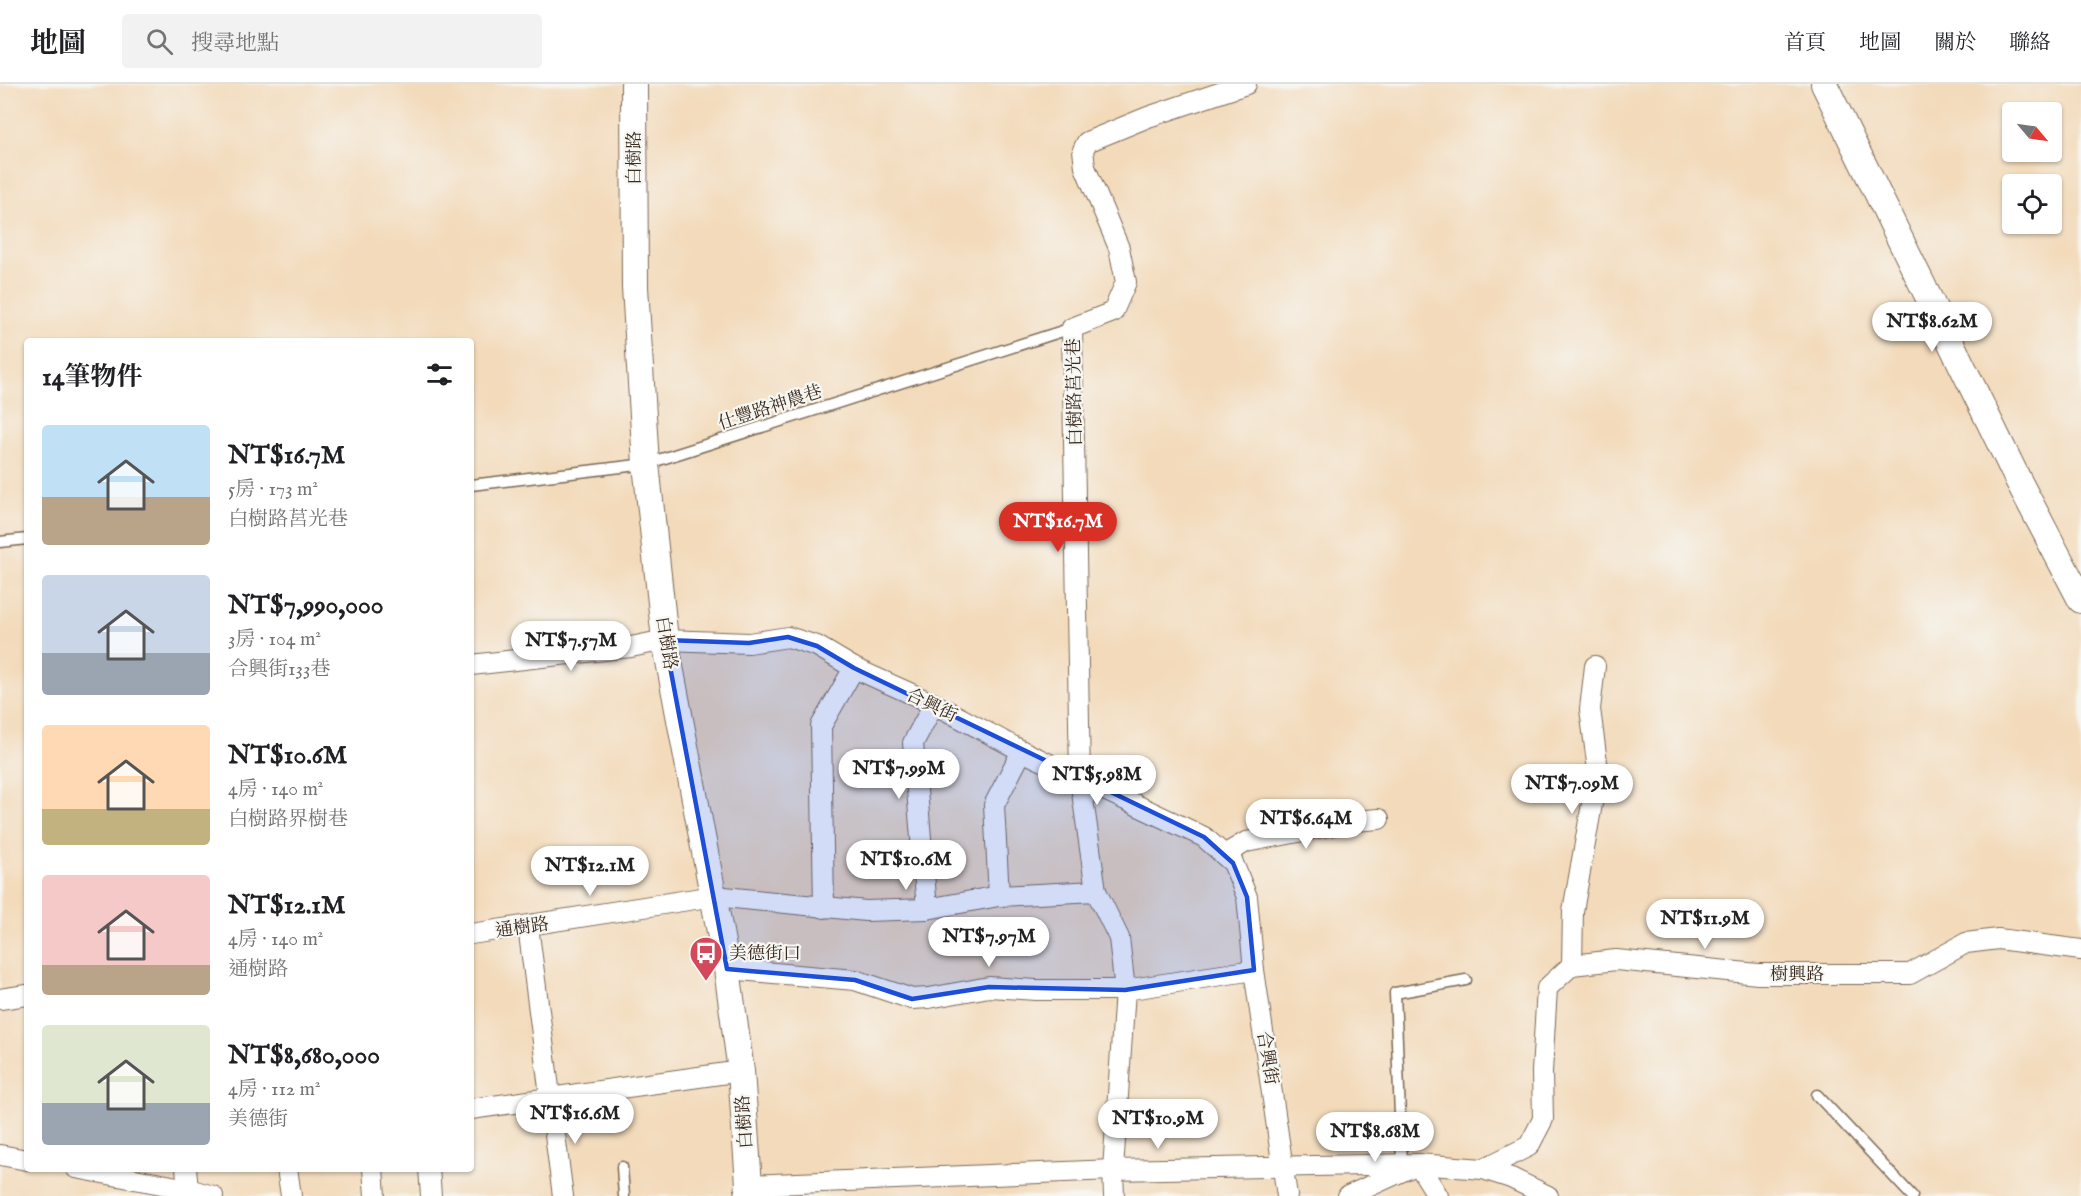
<!DOCTYPE html>
<html lang="zh-TW">
<head>
<meta charset="utf-8">
<style>
	:root { --surface:#fff; --page:#f2f2f2; --text:#202124; --muted:#757577; --line:#e0e0e0; --accent:#d93025 }
	body { margin:0; font-family:"IM FELL English","Noto Serif TC",serif; background:var(--page); color:var(--text); height:100vh; display:flex; flex-direction:column; font-size:22px; white-space:nowrap }
	* { box-sizing:border-box; margin:0 }
	p { font-size:20px; color:var(--muted) }
	.icon { flex:none; width:33px; height:33px; fill:none; stroke:currentColor; stroke-width:2; stroke-linecap:round; stroke-linejoin:round }
	.map { position:relative; flex:1; overflow:hidden }
	.sheet { position:absolute; left:24px; top:254px; width:450px; height:834px; display:flex; flex-direction:column; background:var(--surface); border-radius:6px; box-shadow:0 2px 4px #0004 }
	.sheet>* { flex:none }
	.needle { width:39px; rotate:119deg }
	.buttons { position:absolute; left:2002px; top:18px; display:grid; gap:12px }
	.buttons a { display:grid; place-items:center; width:60px; height:60px; border-radius:6px; background:var(--surface); box-shadow:0 2px 4px #0004; font-size:30px }
	.price { position:absolute; translate:-50% -51px; padding:0 14px; border-radius:21px; background:#fff; color:#222; font-size:20px; line-height:39px; filter:drop-shadow(0 2px 3px #0008) }
	.price::after { content:''; position:absolute; left:50%; top:36px; width:18px; height:14px; margin-left:-9px; background:inherit; clip-path:polygon(0 0,100% 0,50% 100%) }
	.price.selected { background:var(--accent); color:#fff }
	ul { padding:0; list-style:none }
	li { display:flex; align-items:center; gap:18px; height:150px; padding:0 18px }
	li span { display:grid; place-items:center; flex:none; width:168px; height:120px; border-radius:6px; color:#555 }
	li>.icon { margin-inline-start:auto }
	span .icon { width:72px; height:72px; fill:#fffc; stroke-width:1 }
	li b { font-size:26px }
	h2 { display:flex; justify-content:space-between; align-items:center; height:72px; padding:0 18px; font-size:26px }
	header { display:flex; align-items:center; gap:36px; box-sizing:border-box; height:84px; padding:0 30px; background:var(--surface); border-bottom:2px solid var(--line) }
	header strong { font-size:28px }
	nav { display:flex; gap:33px; margin-inline-start:auto; font-size:21px }
	.search { width:420px; height:54px; background:var(--page); display:flex; align-items:center; gap:15px; box-sizing:border-box; padding:0 21px; border-radius:6px; color:var(--muted); font-size:22px }
	.map>svg:first-child { display:block }
	.lines { fill:none; stroke-linecap:round; stroke-linejoin:round }
	.service-casing { stroke:#7b6855; stroke-width:13 }
	.minor-casing { stroke:#7b6855; stroke-width:22 }
	.tertiary-casing { stroke:#7b6855; stroke-width:28 }
	.service { stroke:#fff; stroke-width:10 }
	.minor { stroke:#fff; stroke-width:20 }
	.tertiary { stroke:#fff; stroke-width:26 }
	.marked { fill:#1d4ed8; fill-opacity:0.2; stroke:#1d4ed8; stroke-width:4.5; stroke-linejoin:round }
	.labels { text-anchor:middle; stroke-width:4.5; stroke-linejoin:round; paint-order:stroke }
	.street-label { font-size:18px; fill:#3b2a1e; stroke:#f6f6f2 }
	.poi-label { font-size:18px; fill:#3b2a1e; stroke:#f6f6f2; text-anchor:start }
</style>
</head>
<body>
<header>
<strong>地圖</strong>
<div class="search"><svg class="icon" aria-label="search" viewBox="0 0 24 24"><circle cx="10" cy="10" r="6"/><path d="M15 15l6 6"/></svg>搜尋地點</div>
<nav><a>首頁</a><a>地圖</a><a>關於</a><a>聯絡</a></nav>
</header>
<div class="map">
<svg width="2081" height="1112" viewBox="0 0 2081 1112">
	<rect width="100%" height="100%" fill="#f6f6f2"/>
	<filter id="ink" filterUnits="userSpaceOnUse"><feTurbulence type="fractalNoise" baseFrequency=".0167" numOctaves="2"/><feDisplacementMap in="SourceGraphic" scale="12" xChannelSelector="R" yChannelSelector="G"/><feConvolveMatrix kernelMatrix="1 2 1 2 8 2 1 2 1" color-interpolation-filters="sRGB"/></filter>
	<filter id="wash" filterUnits="userSpaceOnUse"><feTurbulence type="fractalNoise" baseFrequency=".008" numOctaves="4" result="noise"/><feDisplacementMap in="SourceGraphic" scale="24" xChannelSelector="R" yChannelSelector="G"/><feGaussianBlur stdDeviation="1.35" result="paint"/><feColorMatrix in="noise" values="0 0 0 0 0 0 0 0 0 0 0 0 0 0 0 0 0 1.4 0 .05"/><feComposite in="paint" operator="in"/></filter>
	<g filter="url(#wash)">
		<rect width="100%" height="100%" fill="#f3daba"/>
	</g>
	<g filter="url(#ink)">
		<g class="lines">
			<g class="service-casing">
				<g id="service">
					<path d="M471,401l175,-21 426,-136"/>
					<path d="M0,458l27,-3"/>
					<path d="M1817,1011l95,101"/>
					<path d="M1402,1080l-7,-171 71,-13"/>
					<path d="M622,1083l2,29"/>
				</g>
			</g>
			<g class="minor-casing">
				<g id="minor">
					<path d="M471,581l160,-18 34,-7 84,3 39,-6 29,9 37,22 80,36 88,47 182,86 29,26 14,34 7,73 33,226"/>
					<path d="M1224,771l22,-13 109,-21 24,-2"/>
					<path d="M999,812l-5,-91 28,-54"/>
					<path d="M824,824l-3,-182 33,-58"/>
					<path d="M927,825l-14,-166 21,-39"/>
					<path d="M528,842l35,270"/>
					<path d="M471,850l243,-38 152,15 61,-2 72,-13 97,-5"/>
					<path d="M1572,881l1,-54 25,-141 -8,-61 5,-43"/>
					<path d="M727,885l128,11 57,19 17,-1 60,-11 47,3h89l129,-20"/>
					<path d="M0,915l27,-4"/>
					<path d="M471,1025l270,-38"/>
					<path d="M0,1071l27,5"/>
					<path d="M76,1084l112,21 25,7"/>
					<path d="M287,1084l4,28"/>
					<path d="M373,1084l2,28"/>
					<path d="M429,1084l2,28"/>
					<path d="M1483,1085l46,-23 14,-27 -1,-47 5,-84 25,-23 44,-5 142,14h152l56,-31 32,-4 83,11"/>
					<path d="M749,1101l364,-15 305,-6 65,5 28,9 37,18"/>
					<path d="M186,1112l2,-7 -2,-21"/>
					<path d="M1114,1112l-1,-26 12,-180 -6,-52 -23,-47 -16,-113 -8,-450 41,-16 13,-30 -7,-34 -34,-81 -2,-17 4,-8 61,-25 98,-33"/>
					<path d="M1348,1112l70,-32 20,32"/>
				</g>
			</g>
			<g class="tertiary-casing">
				<g id="tertiary">
					<path d="M634,0l1,203 11,177 19,176 62,329 14,102 8,114 -2,11"/>
					<path d="M1824,0l194,396 63,120"/>
				</g>
			</g>
			<use href="#service" class="service"/>
			<use href="#minor" class="minor"/>
			<use href="#tertiary" class="tertiary"/>
		</g>
	</g>
	<path class="marked" d="M788,553l29,9 37,22 350,169 29,26 14,34 7,73 -129,20 -136,-3 -77,12 -57,-19 -128,-11 -62,-329 84,3z"/>
	<defs>
		<g id="bus-pin" transform="scale(1.725)"><path d="M0 17L-7.5 6A9.5 9.5 0 1 1 7.5 6Z" fill="#d1495b" stroke="#f6f6f2"/><path d="M-5-6H5V4H4V6H2V4H-2V6H-4V4H-5ZM-3.5-4V0h7V-4ZM-3.5 1.2v1.5H-2V1.2ZM2 1.2v1.5H3.5V1.2Z" fill="#fff"/></g>
	</defs>
	<g fill-rule="evenodd">
		<use href="#bus-pin" x="706" y="869"/>
	</g>
	<g class="labels">
		<g class="street-label">
			<text transform="translate(634 74) rotate(-90)" y="6">白樹路</text>
			<text transform="translate(1074 308) rotate(-91)" y="6">白樹路莒光巷</text>
			<text transform="translate(770 323) rotate(-18)" y="6">仕豐路神農巷</text>
			<text transform="translate(667 559) rotate(81)" y="6">白樹路</text>
			<text transform="translate(932 621) rotate(26)" y="6">合興街</text>
			<text transform="translate(522 843) rotate(-8)" y="6">通樹路</text>
			<text x="1797" y="896">樹興路</text>
			<text transform="translate(1268 974) rotate(81)" y="6">合興街</text>
			<text transform="translate(744 1038) rotate(-94)" y="6">白樹路</text>
		</g>
		<g class="poi-label">
			<text x="729" y="875">美德街口</text>
		</g>
	</g>
</svg>
<div class="buttons">
<a><svg class="needle" viewBox="-14 -14 28 28"><path d="M0-13l5 13h-10z" fill="#e53935"/><path d="M0 13l5-13h-10z" fill="#757577"/></svg></a>
<a><svg class="icon" aria-label="locate" viewBox="0 0 24 24"><circle cx="12" cy="12" r="6"/><path d="M12 2v4M12 18v4M2 12h4M18 12h4"/></svg></a>
</div>
<b class="price" style="left:1932px;top:269px">NT$8.62M</b>
<b class="price selected" style="left:1058px;top:469px">NT$16.7M</b>
<b class="price" style="left:571px;top:588px">NT$7.57M</b>
<b class="price" style="left:899px;top:716px">NT$7.99M</b>
<b class="price" style="left:1097px;top:722px">NT$5.98M</b>
<b class="price" style="left:1572px;top:731px">NT$7.09M</b>
<b class="price" style="left:1306px;top:766px">NT$6.64M</b>
<b class="price" style="left:906px;top:807px">NT$10.6M</b>
<b class="price" style="left:590px;top:813px">NT$12.1M</b>
<b class="price" style="left:1705px;top:866px">NT$11.9M</b>
<b class="price" style="left:989px;top:884px">NT$7.97M</b>
<b class="price" style="left:575px;top:1061px">NT$16.6M</b>
<b class="price" style="left:1158px;top:1066px">NT$10.9M</b>
<b class="price" style="left:1375px;top:1079px">NT$8.68M</b>
<section class="sheet">
<h2>14筆物件<svg class="icon" aria-label="filters" viewBox="0 0 24 24"><path d="M4 7h16M4 17h16"/><circle cx="9" cy="7" r="2"/><circle cx="15" cy="17" r="2"/></svg></h2>
<ul>
<li><span style="background:linear-gradient(#bfe0f5 60%,#b9a48a 0)"><svg class="icon" aria-label="home" viewBox="0 0 24 24"><path d="M3 11l9-7 9 7M6 9v11h12V9"/></svg></span><div><b>NT$16.7M</b><p>5房 · 173 m²</p><p>白樹路莒光巷</p></div></li>
<li><span style="background:linear-gradient(#c9d6e8 65%,#9aa5b1 0)"><svg class="icon" aria-label="home" viewBox="0 0 24 24"><path d="M3 11l9-7 9 7M6 9v11h12V9"/></svg></span><div><b>NT$7,990,000</b><p>3房 · 104 m²</p><p>合興街133巷</p></div></li>
<li><span style="background:linear-gradient(#ffd9b3 70%,#c2b280 0)"><svg class="icon" aria-label="home" viewBox="0 0 24 24"><path d="M3 11l9-7 9 7M6 9v11h12V9"/></svg></span><div><b>NT$10.6M</b><p>4房 · 140 m²</p><p>白樹路界樹巷</p></div></li>
<li><span style="background:linear-gradient(#f6c9c9 75%,#b9a48a 0)"><svg class="icon" aria-label="home" viewBox="0 0 24 24"><path d="M3 11l9-7 9 7M6 9v11h12V9"/></svg></span><div><b>NT$12.1M</b><p>4房 · 140 m²</p><p>通樹路</p></div></li>
<li><span style="background:linear-gradient(#dfe7d0 65%,#9aa5b1 0)"><svg class="icon" aria-label="home" viewBox="0 0 24 24"><path d="M3 11l9-7 9 7M6 9v11h12V9"/></svg></span><div><b>NT$8,680,000</b><p>4房 · 112 m²</p><p>美德街</p></div></li>
</ul>
</section>
</div>
</body>
</html>
